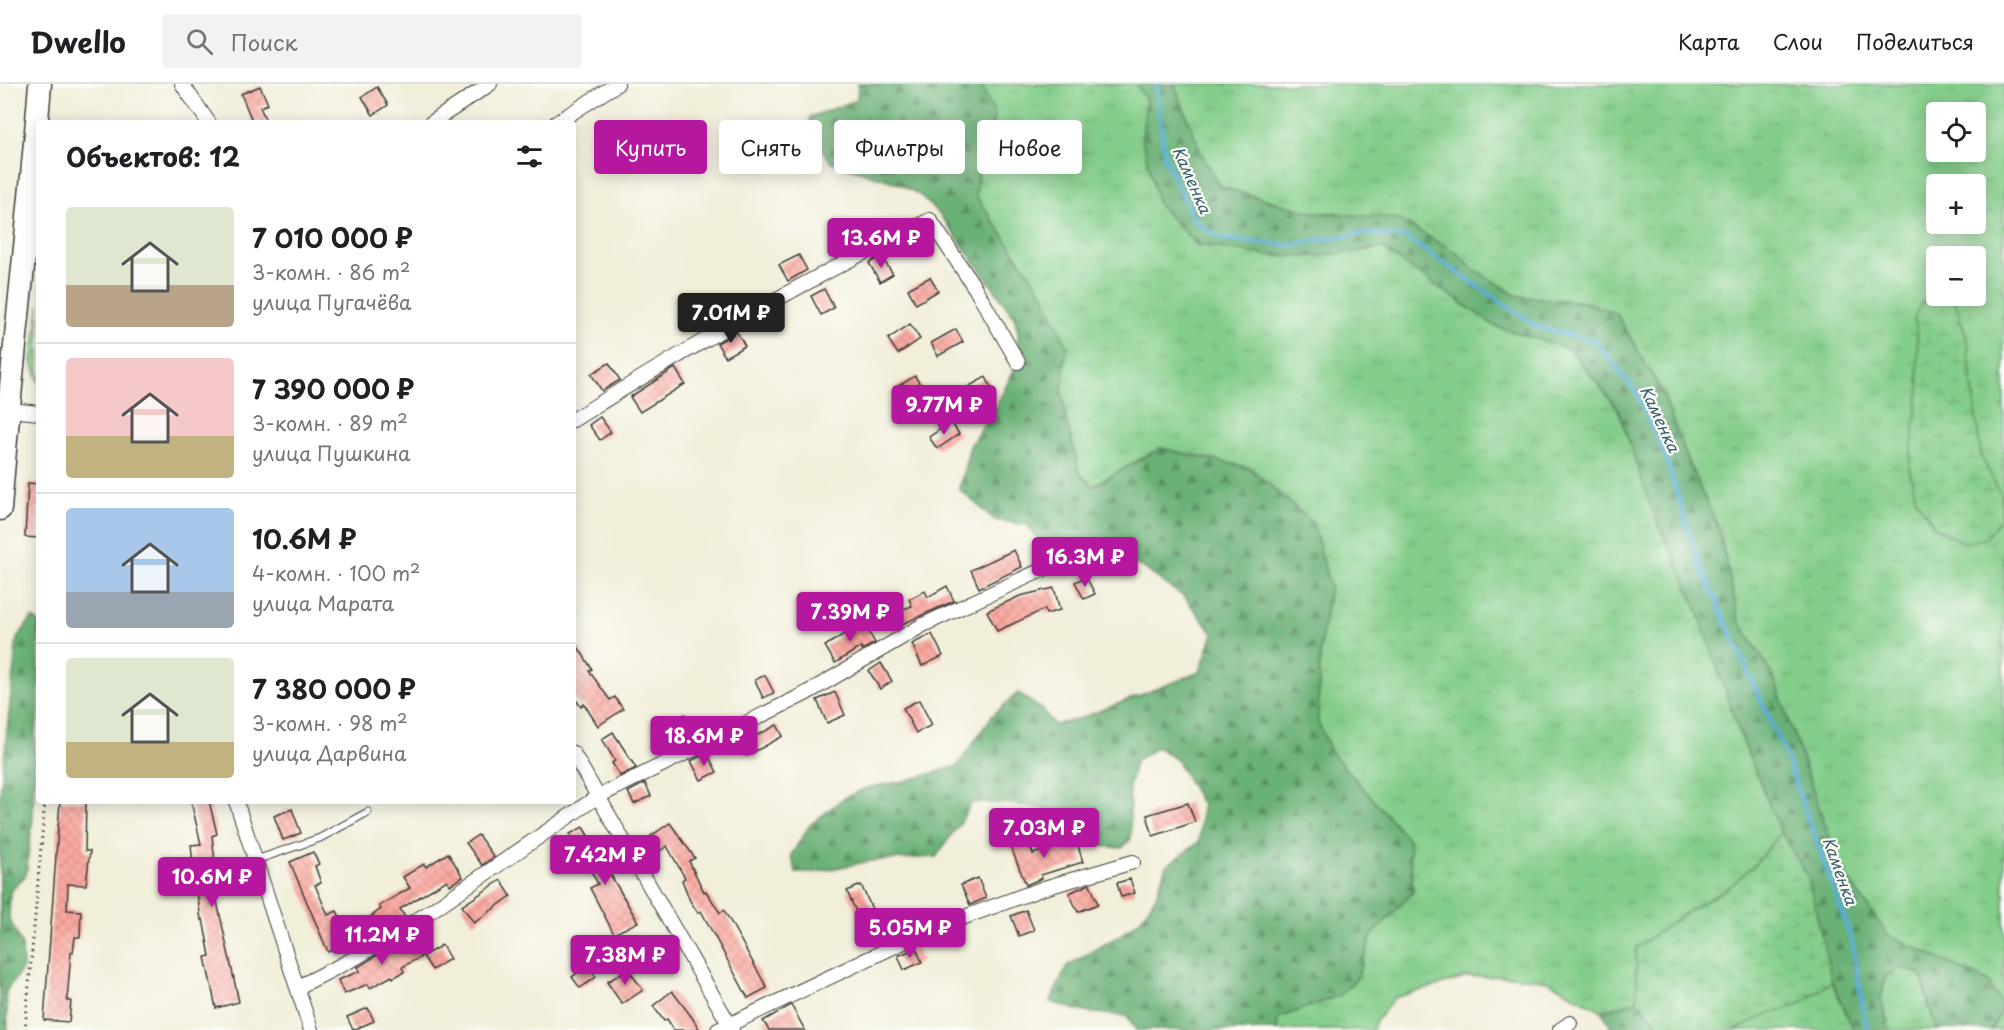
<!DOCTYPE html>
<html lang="ru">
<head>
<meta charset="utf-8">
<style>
	:root { --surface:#fff; --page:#f2f2f2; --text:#202124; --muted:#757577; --line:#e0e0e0; --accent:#b5179e }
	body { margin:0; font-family:"Playpen Sans",sans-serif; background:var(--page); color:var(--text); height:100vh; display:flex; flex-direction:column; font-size:22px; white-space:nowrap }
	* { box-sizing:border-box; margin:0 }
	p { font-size:20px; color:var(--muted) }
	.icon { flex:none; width:33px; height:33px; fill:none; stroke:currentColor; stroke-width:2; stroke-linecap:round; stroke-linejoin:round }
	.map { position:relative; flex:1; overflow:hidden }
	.side { position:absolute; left:36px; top:36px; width:540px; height:684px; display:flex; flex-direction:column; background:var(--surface); border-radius:6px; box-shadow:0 3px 15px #0003 }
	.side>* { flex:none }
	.guide { position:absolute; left:594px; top:36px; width:570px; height:54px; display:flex; gap:12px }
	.fabs { position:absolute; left:1926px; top:18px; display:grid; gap:12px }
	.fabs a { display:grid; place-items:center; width:60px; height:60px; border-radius:6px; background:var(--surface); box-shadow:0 3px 15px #0003; font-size:30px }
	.price { position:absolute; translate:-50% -51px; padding:0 14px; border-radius:6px; background:var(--accent); color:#fff; font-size:20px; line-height:39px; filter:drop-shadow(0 2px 3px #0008) }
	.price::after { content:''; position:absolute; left:50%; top:36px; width:18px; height:14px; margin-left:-9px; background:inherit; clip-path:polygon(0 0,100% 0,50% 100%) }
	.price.active { background:#222; color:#fff }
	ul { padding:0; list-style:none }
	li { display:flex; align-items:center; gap:18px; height:150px; padding:0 30px }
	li+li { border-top:2px solid var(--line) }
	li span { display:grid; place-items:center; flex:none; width:168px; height:120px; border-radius:6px; color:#555 }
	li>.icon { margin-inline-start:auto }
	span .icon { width:72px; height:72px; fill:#fffc; stroke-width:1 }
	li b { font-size:26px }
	h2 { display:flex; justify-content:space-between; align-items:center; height:72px; padding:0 30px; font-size:26px }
	.chip { padding:0 21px; border-radius:6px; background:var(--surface); box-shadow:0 3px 15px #0003; font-size:21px; line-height:54px }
	.chip.active { background:var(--accent); color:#fff }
	header { display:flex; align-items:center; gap:36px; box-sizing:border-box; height:84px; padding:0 30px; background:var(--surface); border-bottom:2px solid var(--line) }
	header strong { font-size:28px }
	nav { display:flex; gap:33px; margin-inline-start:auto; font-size:21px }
	.search { width:420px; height:54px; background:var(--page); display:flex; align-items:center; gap:15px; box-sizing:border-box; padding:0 21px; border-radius:6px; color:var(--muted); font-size:22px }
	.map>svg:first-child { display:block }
	.grass { fill:url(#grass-tufts); stroke:#507554; stroke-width:1.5; fill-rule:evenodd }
	.forest { fill:url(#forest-firs); stroke:#44664a; stroke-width:1.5 }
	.wetland { fill:url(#wetland-marsh); stroke:#507554; stroke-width:1.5 }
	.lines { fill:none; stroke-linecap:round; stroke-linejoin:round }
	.stream { stroke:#58aed4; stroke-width:4.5 }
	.building { fill:url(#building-cross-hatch) }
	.lane-casing { stroke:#3c3c38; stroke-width:9 }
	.street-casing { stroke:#3c3c38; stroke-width:16 }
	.primary-casing { stroke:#3c3c38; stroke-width:25 }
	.path { stroke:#3c3c38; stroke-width:3; stroke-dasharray:1.5 4.5; stroke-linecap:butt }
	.lane { stroke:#fff; stroke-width:7 }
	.street { stroke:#fff; stroke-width:14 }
	.primary { stroke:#fff; stroke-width:22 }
	.labels { text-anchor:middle; stroke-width:4.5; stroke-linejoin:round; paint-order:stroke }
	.water-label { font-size:16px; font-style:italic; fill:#375e6f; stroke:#fdfcf7 }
</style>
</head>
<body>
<header>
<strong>Dwello</strong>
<div class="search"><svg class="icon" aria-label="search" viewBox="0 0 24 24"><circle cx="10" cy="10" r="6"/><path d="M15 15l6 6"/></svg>Поиск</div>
<nav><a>Карта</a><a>Слои</a><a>Поделиться</a></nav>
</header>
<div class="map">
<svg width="2004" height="946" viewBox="0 0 2004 946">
	<defs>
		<pattern id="grass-tufts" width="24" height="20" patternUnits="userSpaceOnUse" patternTransform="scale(1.5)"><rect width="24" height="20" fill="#84ce8b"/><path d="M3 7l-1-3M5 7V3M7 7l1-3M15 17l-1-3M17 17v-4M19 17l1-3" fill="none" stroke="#71b077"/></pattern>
		<pattern id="forest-firs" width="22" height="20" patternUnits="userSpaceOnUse" patternTransform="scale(1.5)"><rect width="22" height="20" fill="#6bb177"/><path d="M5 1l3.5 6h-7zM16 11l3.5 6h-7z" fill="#578f61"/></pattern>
		<pattern id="wetland-marsh" width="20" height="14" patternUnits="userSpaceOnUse" patternTransform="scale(1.5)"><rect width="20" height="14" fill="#84ce8b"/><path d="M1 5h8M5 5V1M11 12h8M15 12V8" fill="none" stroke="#71b077"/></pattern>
		<pattern id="building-cross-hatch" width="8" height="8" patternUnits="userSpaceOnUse" patternTransform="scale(1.5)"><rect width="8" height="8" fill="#fba9a1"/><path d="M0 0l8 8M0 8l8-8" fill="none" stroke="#d7918a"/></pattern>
	</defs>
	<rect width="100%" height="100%" fill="#fdfcf7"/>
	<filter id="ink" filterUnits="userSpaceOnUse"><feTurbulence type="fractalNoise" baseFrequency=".0167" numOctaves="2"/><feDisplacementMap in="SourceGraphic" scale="12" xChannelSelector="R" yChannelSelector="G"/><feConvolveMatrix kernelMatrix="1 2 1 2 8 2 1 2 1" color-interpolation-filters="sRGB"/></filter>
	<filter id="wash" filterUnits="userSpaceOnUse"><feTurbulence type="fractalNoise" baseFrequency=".008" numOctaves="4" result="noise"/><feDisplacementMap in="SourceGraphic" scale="24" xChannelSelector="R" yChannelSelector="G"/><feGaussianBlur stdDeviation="1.35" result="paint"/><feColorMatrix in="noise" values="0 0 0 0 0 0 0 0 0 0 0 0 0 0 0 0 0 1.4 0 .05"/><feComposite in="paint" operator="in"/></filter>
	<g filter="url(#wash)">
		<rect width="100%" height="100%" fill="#f1eed9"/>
		<g class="grass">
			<path d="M981,0h156l9,17 -4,38 175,117 65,-8 113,78 75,23 48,60 34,101 45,98 42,124 42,101 -27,32 -26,23 -43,25 -49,35 1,53 -35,10 -54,-30 -36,-5 -44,1 -74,21 -19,25 -2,7h-96l1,-12 62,-23 17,-17 15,-43 41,-44 -4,-51 -77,-87 -14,-30 2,-76 10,-60 -80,-119 -89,-20 -68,38 -13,-12 -13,-51 -5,-31 4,-47 -22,-50 -68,-99 3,-36 16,-44z"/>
			<path d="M1174,0h830v946h-13l12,-22 -15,-27 -100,-46 -48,-67 -67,-193 -34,-54 -20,-92 -30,-65 -27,-72 -46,-79 -33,-11 -66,-6 -42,-26 -21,-19 -118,-38 -27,-1 -89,-26 -18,-31zM1936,28h40v40h-40zM1936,100h40v40h-40zM1936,172h40v40h-23l13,40 15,120 20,39 -36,48 -30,-15 -19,-29 3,-107 -2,-63 9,-32 10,-12z"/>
			<path d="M39,221v78l-7,-21z"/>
			<path d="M1901,884l20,6 7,32 10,24h-48l-9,-30 4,-23z"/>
			<path d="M1832,898l22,48h-120l32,-15 31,-10z"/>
		</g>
		<g class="forest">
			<path d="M858,0h123l14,32 -16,44 -3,36 68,99 23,51 -5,46 5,31 13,51 14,12 66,-38 90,20 63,55 17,64 -10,60 -2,76 14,30 77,87 4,52 -41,43 -15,43 -17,17 -62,23 -1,12h-141l-9,-14 -43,-4 -34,-10 17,-36 53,-31 20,-15 16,-24 10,-30 33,-24 3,-37 -26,-46 -19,-12 -22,14 -6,28 2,50 -9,9 -22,-2c-35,-41 -78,-44 -129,-43l-9,17 -26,37 -66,4 -58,12h-16l-5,-18 19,-30 34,-27 22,-10 39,-7 52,-15 35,-50 26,-23 24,17 13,15 26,-7 119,-46 13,-39 -28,-35 -43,-31 -30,-12 -40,1 -18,-12 -16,-6 -11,-13 -32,-5 -36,-31 11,-43 28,-44 20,-40v-30l-4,-16 -73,-100 -20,-20 -21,-12 -69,-22 -22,-31 1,-14 47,-17z"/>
			<path d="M1137,0h37l28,71 18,32 89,25 87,6 58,33 21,19 42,26 66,6 33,11 46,79 27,72 30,65 20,92 34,54 67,193 48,67 100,46 15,27 -12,22 -55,-1 -15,-55 -20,-6 -16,9 -4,23 9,30h-36l-22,-48 -24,-105 -27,-44 -42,-101 -42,-124 -45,-98 -34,-101 -48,-60 -75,-23 -113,-78 -65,8h-43l-77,-11 -39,-41 -16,-65 4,-38z"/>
			<path d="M32,534l7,4v91l-4,19 -2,84 -7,59 -16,17 -1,26 13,28 1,22 -17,23 2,39h-8v-234l17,-158z"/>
			<path d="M1637,917l27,29h-52l-10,-19z"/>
		</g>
		<g class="wetland">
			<path d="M1936,201v11h17l13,40 15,120 20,39v22l-15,21 -21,5 -30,-16 -19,-28 -7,-31 10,-76 -2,-63 -3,-11 12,-21z"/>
			<path d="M1781,749l27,44 24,105 -35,23 -31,10 -32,15h-70l-27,-29 -1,-53 49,-35 43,-25 26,-23z"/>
		</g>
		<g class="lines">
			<path class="stream" d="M1156,0l9,74 30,64 24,16 68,7 76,-12 42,4 135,91 55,13 40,49 31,68 32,102 87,194 66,183 16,93"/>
		</g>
		<g id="blocks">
			<g class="building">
				<path d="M260,2l8,18 -8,3 7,16h-14l-12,-29z"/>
				<path d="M377,3l11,18 -15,10 -11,-18z"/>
				<path d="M799,171l8,15 -19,11 -9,-16z"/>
				<path d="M881,172l12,18 -13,8 -11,-19z"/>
				<path d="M930,193l8,14 -22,13 -8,-15z"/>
				<path d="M824,205l10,19 -13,7 -10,-19z"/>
				<path d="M910,240l10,15 -22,15 -10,-15z"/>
				<path d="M956,245l7,13 -25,14 -7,-13z"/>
				<path d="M737,248l8,14 -20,11 -8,-14z"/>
				<path d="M609,279l11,17 -18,11 -11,-17z"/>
				<path d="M675,284l10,16 -45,28 -10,-15z"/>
				<path d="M915,292l10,17 -20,12 -10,-17z"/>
				<path d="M986,293l8,17 -26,13 -8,-16z"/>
				<path d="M600,333l11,15 -11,8 -11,-15z"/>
				<path d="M951,338l8,12 -22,15 -8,-12z"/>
				<path d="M28,399l11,1v54l-14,-1z"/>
				<path d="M1014,466l8,17 -43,21 -8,-18z"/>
				<path d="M1086,493l9,17 -11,5 -9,-17z"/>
				<path d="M947,502l7,15 -63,28 -5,-14 26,-9 -3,-7 16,-8 3,6z"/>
				<path d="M1054,504l6,22 -14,4 -1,-5 -48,22 -10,-20 33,-15z"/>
				<path d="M863,538l12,21 -13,7 -1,-3 -26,16 -10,-17z"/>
				<path d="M932,550l11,22 -21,10 -10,-22z"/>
				<path d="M573,555l19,30 -3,2 21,29 5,-3 8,12 -25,17 -14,-22 -3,3 -8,-11z"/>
				<path d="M881,579l11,18 -12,8 -11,-18z"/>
				<path d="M765,591l9,18 -11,5 -8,-18z"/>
				<path d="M835,608l10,23 -18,8 -10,-23z"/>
				<path d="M919,616l13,25 -16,8 -13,-25z"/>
				<path d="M685,630l10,18 -12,6 -9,-17z"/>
				<path d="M777,641l6,11 -36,20 -10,-18 14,-7 3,6z"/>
				<path d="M613,648l23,36 -16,8 -8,-13 3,-2 -13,-22z"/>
				<path d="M707,669l10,19 -16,8 -10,-19z"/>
				<path d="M645,699l6,13 -17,8 -6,-12z"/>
				<path d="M60,717h26l-1,50h5l-4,34 -18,-1 -1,26 14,1 -1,26h-5l-2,15h-2l-4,49h4l-2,21 -25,-2z"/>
				<path d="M191,717h18l8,33 -5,2 7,61h-3l23,105 -23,6 -11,-51 5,-1 -7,-37 -2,1 -8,-57 -2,-18 10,-1z"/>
				<path d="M1188,719l7,19 -42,14 -6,-21z"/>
				<path d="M292,725l9,24 -18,7 -9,-24z"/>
				<path d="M670,739l25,35 -6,3 15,31 2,-1 14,22 4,-3 43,78 -19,10 -47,-87 -3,2 -8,-12 -8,-21 3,-2 -18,-32 -7,5 -9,-15z"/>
				<path d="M583,743l55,95 -24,12 -24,-46 8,-4 -28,-50z"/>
				<path d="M478,751l16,22 -12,8 -16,-22z"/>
				<path d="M1027,754l6,16 43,-14 7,22 -42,13 1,3 -16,7 -16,-40z"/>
				<path d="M313,768l6,12 -4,2 6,17 -6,2 13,30 9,-4 11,22 33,-24 -2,-3 31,-18 -7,-11 21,-13 2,3 22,-14 15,24 -13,8 -3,-5 -47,29 5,8 -41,25 -2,-4 -34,14 -38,-90z"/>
				<path d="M978,794l8,20 -16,7 -9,-20z"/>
				<path d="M1130,795l5,14 -14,4 -4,-14z"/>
				<path d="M501,796l10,16 -37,27 -12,-17z"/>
				<path d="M1090,800l8,20 -20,8 -9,-19z"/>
				<path d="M861,801l11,24 -14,7 -11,-25z"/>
				<path d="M1026,826l8,20 -15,6 -8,-20z"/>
				<path d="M409,851l12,22 -19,10 2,5 -11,6 -1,-2 -22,12 -2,-4 -24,10 -6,-14 22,-9 -2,-4z"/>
				<path d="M442,861l8,14 -18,11 -9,-14z"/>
				<path d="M916,864l6,14 -18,8 -6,-14z"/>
				<path d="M588,881l8,12 -16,11 -8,-11z"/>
				<path d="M628,885l15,21 -21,14 -15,-22z"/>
				<path d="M672,907l19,25 9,14h-26l-7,-11 -3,2 -11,-15z"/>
				<path d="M791,921l14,25h-36l-6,-9z"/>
				<path d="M368,924l6,13 -21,9 -6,-13z"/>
			</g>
		</g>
	</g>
	<g filter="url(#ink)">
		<use href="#blocks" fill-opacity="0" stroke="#3c3c38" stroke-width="1.5"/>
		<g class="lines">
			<g class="lane-casing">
				<path id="lane" d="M256,776l64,-22 48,-26"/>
			</g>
			<g class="street-casing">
				<g id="street">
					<path d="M182,0l27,39"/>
					<path d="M431,39l59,-39"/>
					<path d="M556,39l61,-39"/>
					<path d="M32,132l7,22"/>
					<path d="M2,325l37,4"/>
					<path d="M573,336c115,-72 234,-142 357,-200l45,68 43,74"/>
					<path d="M573,669l159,276"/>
					<path d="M236,717l75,229"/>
					<path d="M298,903l57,-29 73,-45 169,-116 208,-103 118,-69 149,-69"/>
					<path d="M718,946l211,-100 115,-42 89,-26"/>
					<path d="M1560,946l10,-7"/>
				</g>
			</g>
			<g class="primary-casing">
				<path id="primary" d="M0,425c11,-142 29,-283 40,-425"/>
			</g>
			<path class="path" d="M25,946l20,-229"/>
			<use href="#lane" class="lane"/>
			<use href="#street" class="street"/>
			<use href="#primary" class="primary"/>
		</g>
	</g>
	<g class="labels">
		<g class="water-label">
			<text transform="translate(1192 96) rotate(66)" y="6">Каменка</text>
			<text transform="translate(1660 335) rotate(65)" y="6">Каменка</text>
			<text transform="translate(1840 787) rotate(70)" y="6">Каменка</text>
		</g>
	</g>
</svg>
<div class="fabs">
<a><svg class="icon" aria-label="locate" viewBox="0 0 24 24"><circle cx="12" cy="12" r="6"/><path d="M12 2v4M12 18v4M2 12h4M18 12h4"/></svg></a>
<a>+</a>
<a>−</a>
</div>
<b class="price" style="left:881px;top:185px">13.6M ₽</b>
<b class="price active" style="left:731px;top:260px">7.01M ₽</b>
<b class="price" style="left:944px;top:352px">9.77M ₽</b>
<b class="price" style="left:1085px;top:504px">16.3M ₽</b>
<b class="price" style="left:850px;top:559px">7.39M ₽</b>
<b class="price" style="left:704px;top:683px">18.6M ₽</b>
<b class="price" style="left:1044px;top:775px">7.03M ₽</b>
<b class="price" style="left:605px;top:802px">7.42M ₽</b>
<b class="price" style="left:212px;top:824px">10.6M ₽</b>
<b class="price" style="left:910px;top:875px">5.05M ₽</b>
<b class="price" style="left:382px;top:882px">11.2M ₽</b>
<b class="price" style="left:625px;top:902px">7.38M ₽</b>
<div class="guide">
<a class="chip active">Купить</a>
<a class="chip">Снять</a>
<a class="chip">Фильтры</a>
<a class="chip">Новое</a>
</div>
<section class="side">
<h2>Объектов: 12<svg class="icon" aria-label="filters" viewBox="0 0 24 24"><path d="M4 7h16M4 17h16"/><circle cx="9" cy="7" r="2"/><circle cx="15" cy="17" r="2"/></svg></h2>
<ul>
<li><span style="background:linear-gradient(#dfe7d0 65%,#b9a48a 0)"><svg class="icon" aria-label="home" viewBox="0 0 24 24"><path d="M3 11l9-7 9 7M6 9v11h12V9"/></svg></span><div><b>7 010 000 ₽</b><p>3-комн. · 86 m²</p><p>улица Пугачёва</p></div></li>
<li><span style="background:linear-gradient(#f6c9c9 65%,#c2b280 0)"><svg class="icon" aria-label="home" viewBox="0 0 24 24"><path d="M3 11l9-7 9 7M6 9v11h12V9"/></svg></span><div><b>7 390 000 ₽</b><p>3-комн. · 89 m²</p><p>улица Пушкина</p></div></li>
<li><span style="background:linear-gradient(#a9c7e8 70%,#9aa5b1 0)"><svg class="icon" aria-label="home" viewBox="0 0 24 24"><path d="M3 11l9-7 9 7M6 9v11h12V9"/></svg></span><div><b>10.6M ₽</b><p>4-комн. · 100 m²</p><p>улица Марата</p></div></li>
<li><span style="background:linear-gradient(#dfe7d0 70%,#c2b280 0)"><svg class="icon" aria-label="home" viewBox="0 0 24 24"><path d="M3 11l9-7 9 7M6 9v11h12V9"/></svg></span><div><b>7 380 000 ₽</b><p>3-комн. · 98 m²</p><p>улица Дарвина</p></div></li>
</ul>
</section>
</div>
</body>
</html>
